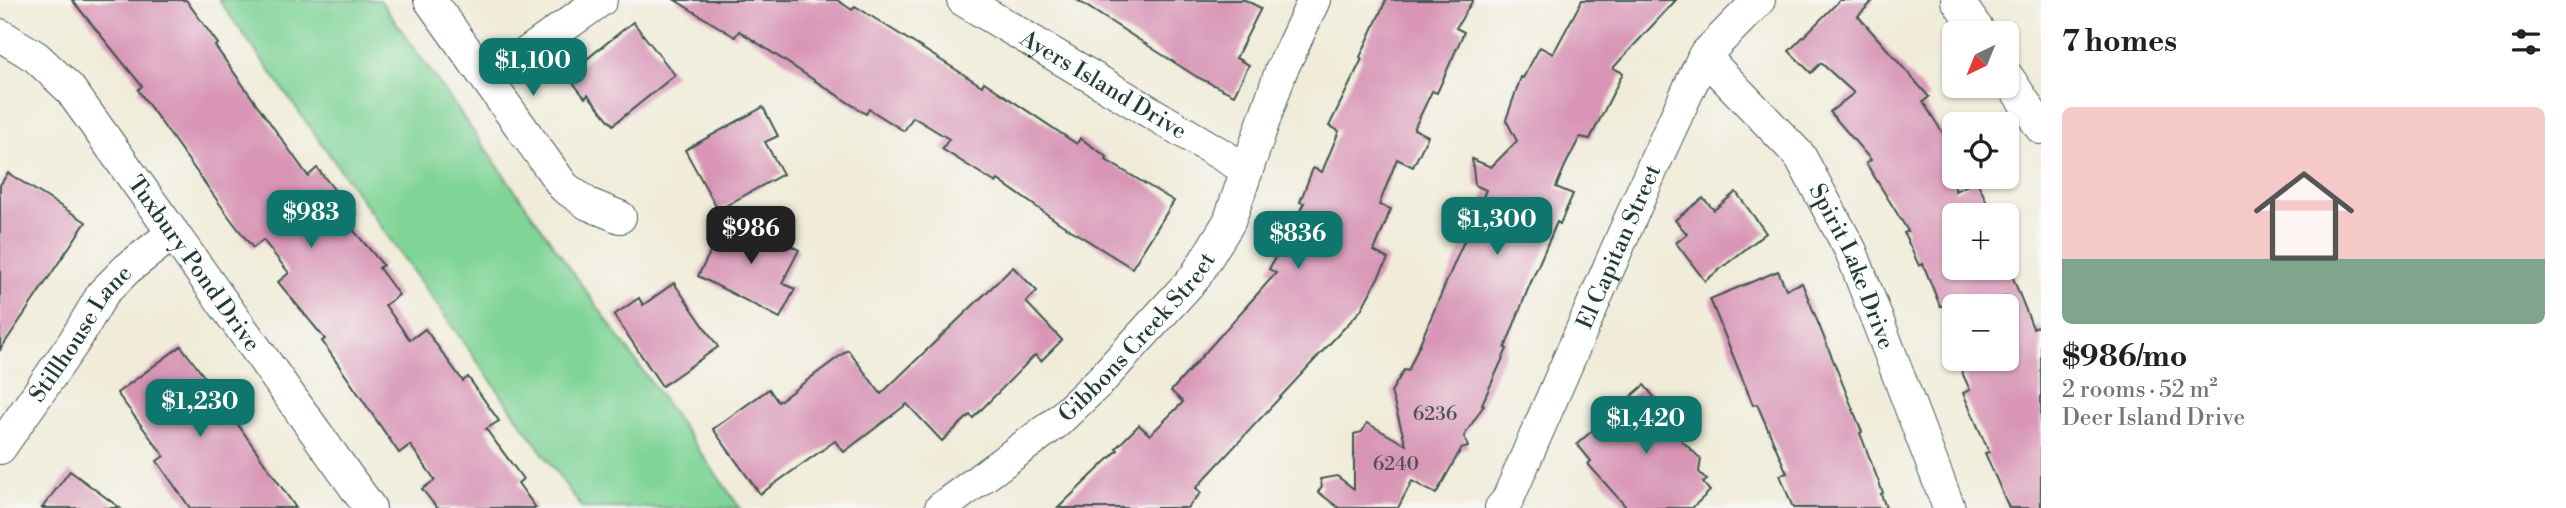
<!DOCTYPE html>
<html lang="en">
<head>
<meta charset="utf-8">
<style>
	:root { --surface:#fff; --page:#f2f2f2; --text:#202124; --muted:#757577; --line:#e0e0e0; --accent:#0f766e }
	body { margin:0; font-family:"Libre Bodoni",serif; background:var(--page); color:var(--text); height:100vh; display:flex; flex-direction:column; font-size:26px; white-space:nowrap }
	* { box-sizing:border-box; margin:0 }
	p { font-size:23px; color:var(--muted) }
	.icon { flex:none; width:38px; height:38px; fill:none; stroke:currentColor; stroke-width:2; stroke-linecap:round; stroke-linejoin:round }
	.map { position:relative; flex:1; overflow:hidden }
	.panel { display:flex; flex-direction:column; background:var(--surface); width:525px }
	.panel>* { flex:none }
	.needle { width:46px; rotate:223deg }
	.fabs { position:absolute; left:1942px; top:21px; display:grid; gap:14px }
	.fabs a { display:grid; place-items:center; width:77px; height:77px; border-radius:10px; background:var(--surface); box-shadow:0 2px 5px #0004; font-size:35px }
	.price { position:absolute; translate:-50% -60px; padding:0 16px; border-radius:14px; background:var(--accent); color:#fff; font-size:23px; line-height:46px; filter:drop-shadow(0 2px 4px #0008) }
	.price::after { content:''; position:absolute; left:50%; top:42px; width:21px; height:16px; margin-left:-10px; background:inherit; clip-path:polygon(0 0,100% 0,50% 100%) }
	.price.on { background:#222; color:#fff }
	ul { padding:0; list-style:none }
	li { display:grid; align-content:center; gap:14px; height:371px; padding:0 21px }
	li+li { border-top:2px solid var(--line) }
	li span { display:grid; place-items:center; height:217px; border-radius:10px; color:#555 }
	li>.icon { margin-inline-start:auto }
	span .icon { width:126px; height:126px; fill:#fffc; stroke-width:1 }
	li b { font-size:30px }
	h2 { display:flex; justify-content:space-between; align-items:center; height:84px; padding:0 21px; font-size:30px }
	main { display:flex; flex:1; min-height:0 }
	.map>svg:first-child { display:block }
	.green { fill:#80d497; stroke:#508866; stroke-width:2 }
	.building { fill:#d895b5 }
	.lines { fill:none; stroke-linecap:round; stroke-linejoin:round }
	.minor-casing { stroke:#3e574d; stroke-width:34 }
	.minor { stroke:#fff; stroke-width:32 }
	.labels { text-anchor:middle; stroke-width:6; stroke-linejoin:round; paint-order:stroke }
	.number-label { font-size:19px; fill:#4d5354 }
	.street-label { font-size:23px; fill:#1f3d34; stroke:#f6f6f2 }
</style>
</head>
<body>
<main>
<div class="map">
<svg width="2041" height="508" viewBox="0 0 2041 508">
	<rect width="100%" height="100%" fill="#f6f6f2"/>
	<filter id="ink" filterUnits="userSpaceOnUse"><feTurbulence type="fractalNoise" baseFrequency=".0143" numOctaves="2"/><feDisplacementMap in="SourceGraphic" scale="14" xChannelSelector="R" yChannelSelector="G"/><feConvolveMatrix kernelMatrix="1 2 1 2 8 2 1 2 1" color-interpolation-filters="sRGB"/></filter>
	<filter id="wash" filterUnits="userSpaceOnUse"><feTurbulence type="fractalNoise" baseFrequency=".00686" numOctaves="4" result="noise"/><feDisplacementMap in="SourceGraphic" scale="28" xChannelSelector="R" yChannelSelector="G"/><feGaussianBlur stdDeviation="1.57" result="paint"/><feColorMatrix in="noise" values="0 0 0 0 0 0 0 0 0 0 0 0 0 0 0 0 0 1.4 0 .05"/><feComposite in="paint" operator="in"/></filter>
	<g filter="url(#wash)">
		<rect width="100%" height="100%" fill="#f0ecd9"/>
		<path class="green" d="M219,0h161l360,508h-158z"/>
		<g id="blocks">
			<g class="building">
				<path d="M72,0h114l32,44 -3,2 93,130 9,-8 34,43 -8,7 40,47 -4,3 20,27 -14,10 25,35 15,-11 38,52 5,-4 31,44 -13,8 37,50 -5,4 18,25h-99l-15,-19 13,-9 -25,-35 -11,8 -77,-112 3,-2 -47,-57 11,-9 -26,-33 -10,8 -21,-27 -94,-131 4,-4z"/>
				<path d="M675,0h162l15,10 3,-4 127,80 2,-4 93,62 3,-6 27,19 -1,3 68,41 -42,67 -71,-44 -63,-44 -2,3 -54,-34 7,-10 -36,-22 -9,14 -35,-22 -3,5 -127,-83 -4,6z"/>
				<path d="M1077,0h168l16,8 -25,50 13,7 -15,30 -37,-18z"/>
				<path d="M1386,0h87l-17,28 8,4 -27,61 -5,-2 -18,38 14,7 -15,31 -16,-8 -18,46 12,4 -17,42 14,8 -27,51 -165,178 5,5 -14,15h-129l60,-58 -2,-2 23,-23 11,10 33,-33 -12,-11 105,-118 -7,-4 35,-66 -4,-1 13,-34 9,4 17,-41 -10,-5 33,-67 -2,-2z"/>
				<path d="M1582,0h94l-63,68 10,5 -33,66 -10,-2 -15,29 -9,21 17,7 -13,30 -3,-2 -29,67 -23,59 2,1 -25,55 2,1 -20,31 4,11 -7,2 -25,45 -24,-13 -14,27h-59l-21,-16 4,-6 -2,-7 17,-3 17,13v-55l8,-2 5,-9 39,22 -15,-53 13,-22 4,1 78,-181 -11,-5 -3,-26 19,8 26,-26 -11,-21 15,-43 2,1 17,-31 13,7z"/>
				<path d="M1840,0h34l-16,16 71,81 -6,5 32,50v39l22,-10 16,34h-38v53h54l24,60 8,-3v183h-32l-24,-55 4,-1 -26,-59 7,-3 -14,-31h51v-63l-27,10h-40l-17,-42 -4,2 -15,-33 4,-2 -42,-68 5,-3 -41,-48 24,-19 -33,-30 -10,10 -22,-22z"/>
				<path d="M633,22l42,53 -62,50 -25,-30 -3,3 -18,-23z"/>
				<path d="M763,107l15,29 -13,6 18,32 -65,36 -33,-60z"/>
				<path d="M8,173l78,49 -86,128v-165z"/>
				<path d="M1736,192l30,41 -61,48 -29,-38 11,-9 -12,-14 28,-22 11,12z"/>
				<path d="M730,214l69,36 -17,33 13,6 -15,29 -82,-42z"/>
				<path d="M1013,267l24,24 -11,11 36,38 -21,21 -6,-6 -62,63 -3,-3 -28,26 -35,-37 -63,48 -9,-11 -75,53 -47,-65 56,-40 9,13 70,-52 33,44z"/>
				<path d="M1778,271l8,18 16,-6 60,149 -2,1 23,60 -2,1 5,14h-93l-13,-33 7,-2 -30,-69 -4,1 -43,-106z"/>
				<path d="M674,283l44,64 -56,39 -48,-71 25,-17 4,7z"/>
				<path d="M181,346l31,41 84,121h-106l-33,-47 7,-5 -47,-63z"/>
				<path d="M1644,385l16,19 21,1v14l5,6 -11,9 26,25 -2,13 8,8 -4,3 7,8 -18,17h-65l-39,-44 3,-3 -14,-17z"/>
				<path d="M70,471l50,37h-78z"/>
			</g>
		</g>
	</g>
	<g filter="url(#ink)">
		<use href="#blocks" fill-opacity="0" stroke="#3e574d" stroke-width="2"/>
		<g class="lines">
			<g class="minor-casing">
				<g id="minor">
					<path d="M430,0l134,187 24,17 32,13"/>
					<path id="s1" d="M963,0l284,170"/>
					<path d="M1957,0l23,33"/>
					<path id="s2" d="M0,35l36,22 33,31 301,420"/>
					<path id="s3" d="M1704,56l96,100 51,95 98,257"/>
					<path d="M2007,76l34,52"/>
					<path d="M489,80l112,-80"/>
					<path id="s4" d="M0,448l74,-106 29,-49 24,-24 46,-36"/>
					<path id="s5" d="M941,508l116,-86 44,-42 94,-103 34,-55 52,-151 33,-71"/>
					<path id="s6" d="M1501,508l6,-7 148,-339 49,-106 55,-56"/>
				</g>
			</g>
			<use href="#minor" class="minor"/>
		</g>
	</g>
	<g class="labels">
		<g class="number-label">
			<text x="1435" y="420">6236</text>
			<text x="1396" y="470">6240</text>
		</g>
		<g class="street-label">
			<text dy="8" stroke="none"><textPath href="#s1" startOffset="164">Ayers Island Drive</textPath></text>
			<text dy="8" stroke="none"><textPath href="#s6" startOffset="287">El Capitan Street</textPath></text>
			<text dy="8" stroke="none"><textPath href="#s2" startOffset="303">Tuxbury Pond Drive</textPath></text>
			<text dy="8" stroke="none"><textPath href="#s3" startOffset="261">Spirit Lake Drive</textPath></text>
			<text dy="8" stroke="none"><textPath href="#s5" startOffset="261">Gibbons Creek Street</textPath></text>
			<text dy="8" stroke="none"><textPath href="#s4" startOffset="140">Stillhouse Lane</textPath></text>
		</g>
	</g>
</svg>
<div class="fabs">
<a><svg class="needle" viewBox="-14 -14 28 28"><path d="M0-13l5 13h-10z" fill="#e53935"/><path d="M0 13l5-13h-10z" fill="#757577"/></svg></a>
<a><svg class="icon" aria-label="locate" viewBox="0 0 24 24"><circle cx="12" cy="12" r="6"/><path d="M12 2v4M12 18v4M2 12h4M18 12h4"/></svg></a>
<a>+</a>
<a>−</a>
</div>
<b class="price" style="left:533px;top:98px">$1,100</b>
<b class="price" style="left:311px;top:250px">$983</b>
<b class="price" style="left:1497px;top:257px">$1,300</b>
<b class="price on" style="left:751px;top:266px">$986</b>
<b class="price" style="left:1298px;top:271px">$836</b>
<b class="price" style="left:200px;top:439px">$1,230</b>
<b class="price" style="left:1646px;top:456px">$1,420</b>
</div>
<section class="panel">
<h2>7 homes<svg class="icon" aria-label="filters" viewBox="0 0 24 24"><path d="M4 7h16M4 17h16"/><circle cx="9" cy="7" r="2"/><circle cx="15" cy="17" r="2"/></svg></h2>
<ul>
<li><span style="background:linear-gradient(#f6c9c9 70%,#7fa58c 0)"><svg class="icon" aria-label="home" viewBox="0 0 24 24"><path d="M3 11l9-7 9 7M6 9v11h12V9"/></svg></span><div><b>$986/mo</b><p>2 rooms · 52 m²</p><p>Deer Island Drive</p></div></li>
</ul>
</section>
</main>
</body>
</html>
